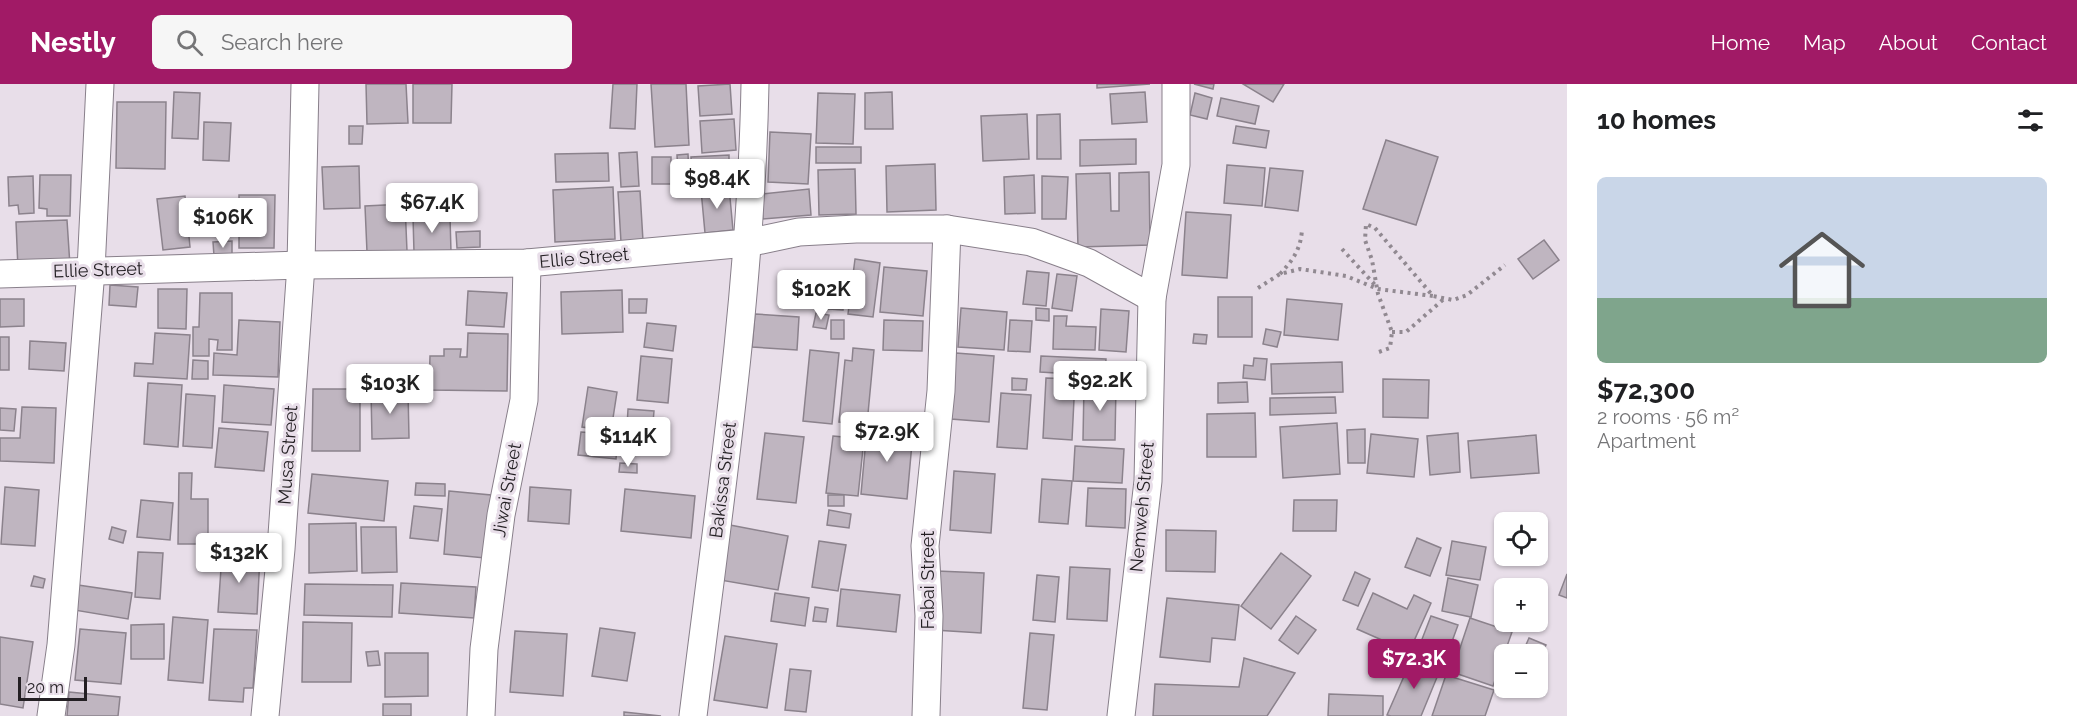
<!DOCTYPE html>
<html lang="en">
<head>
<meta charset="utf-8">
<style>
	:root { --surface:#fff; --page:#f6f6f6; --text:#202124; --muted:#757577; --accent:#a11a66 }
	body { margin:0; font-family:Raleway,sans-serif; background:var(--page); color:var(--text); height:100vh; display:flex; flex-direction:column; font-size:22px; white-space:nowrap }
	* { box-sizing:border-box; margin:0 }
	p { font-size:20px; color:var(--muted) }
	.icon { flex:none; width:33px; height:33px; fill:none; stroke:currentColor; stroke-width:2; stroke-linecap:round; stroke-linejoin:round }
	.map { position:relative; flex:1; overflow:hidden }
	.panel { display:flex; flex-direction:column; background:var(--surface); width:510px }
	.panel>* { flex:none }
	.controls { position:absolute; left:1494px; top:428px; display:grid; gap:12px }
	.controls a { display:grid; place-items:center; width:54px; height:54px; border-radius:9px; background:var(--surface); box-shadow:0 2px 4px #0004; font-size:30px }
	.scale { position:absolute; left:18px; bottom:15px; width:69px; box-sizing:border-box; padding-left:6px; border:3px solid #231f23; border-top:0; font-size:16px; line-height:21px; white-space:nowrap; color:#231f23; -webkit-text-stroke:4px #e8dee9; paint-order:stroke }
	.price { position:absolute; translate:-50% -51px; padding:0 14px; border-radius:6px; background:#fff; color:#222; font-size:20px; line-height:39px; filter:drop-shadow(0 2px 3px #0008) }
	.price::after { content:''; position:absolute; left:50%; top:36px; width:18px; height:14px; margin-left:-9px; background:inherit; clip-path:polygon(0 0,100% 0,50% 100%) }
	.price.selected { background:var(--accent); color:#fff }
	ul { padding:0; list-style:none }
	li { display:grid; align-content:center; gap:12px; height:318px; padding:0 30px }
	li span { display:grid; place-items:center; height:186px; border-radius:9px; color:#555 }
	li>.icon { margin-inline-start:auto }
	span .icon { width:108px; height:108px; fill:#fffc; stroke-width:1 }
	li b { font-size:26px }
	h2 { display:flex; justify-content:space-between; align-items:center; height:72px; padding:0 30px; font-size:26px }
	header { display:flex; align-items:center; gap:36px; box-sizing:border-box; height:84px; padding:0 30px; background:var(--accent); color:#fff }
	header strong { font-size:28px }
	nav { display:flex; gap:33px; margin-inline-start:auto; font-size:21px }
	.search { width:420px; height:54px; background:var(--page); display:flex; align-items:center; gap:15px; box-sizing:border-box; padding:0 21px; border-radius:9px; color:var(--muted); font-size:22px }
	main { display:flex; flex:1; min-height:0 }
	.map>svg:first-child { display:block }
	.building { fill:#bfb5c0; stroke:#8b828c; stroke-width:1.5 }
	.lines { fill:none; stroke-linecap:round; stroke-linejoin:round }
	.street-casing { stroke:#887f8a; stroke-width:29 }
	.path { stroke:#918991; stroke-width:4; stroke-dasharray:3 4.5; stroke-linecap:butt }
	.street { stroke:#fff; stroke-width:27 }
	.labels { text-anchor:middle; stroke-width:6; stroke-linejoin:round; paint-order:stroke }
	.street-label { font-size:18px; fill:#231f23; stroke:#e8dee9 }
</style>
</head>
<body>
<header>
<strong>Nestly</strong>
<div class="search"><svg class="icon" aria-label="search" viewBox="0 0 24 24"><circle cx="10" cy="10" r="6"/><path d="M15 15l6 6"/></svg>Search here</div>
<nav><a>Home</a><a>Map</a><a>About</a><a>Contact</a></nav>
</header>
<main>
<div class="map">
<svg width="1567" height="632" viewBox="0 0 1567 632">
	<rect width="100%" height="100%" fill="#e8dee9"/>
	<g class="building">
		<path d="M366,0h40l2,39 -41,1z"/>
		<path d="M413,0h39l-1,39h-38z"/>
		<path d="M613,0h24l-2,45 -25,-1z"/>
		<path d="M651,0h35l3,61 -34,2z"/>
		<path d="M730,0l2,30 -32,2 -2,-30z"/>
		<path d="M1097,0h53l-53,4z"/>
		<path d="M1194,0h20l-1,5z"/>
		<path d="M1243,0h41l-11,18z"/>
		<path d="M174,8l26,1 -2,46 -26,-1z"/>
		<path d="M892,8l1,37h-28v-36z"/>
		<path d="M1145,8l2,30 -35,2 -2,-30z"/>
		<path d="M818,9l37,1 -2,50 -37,-1z"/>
		<path d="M1195,9l17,5 -5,21 -17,-4z"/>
		<path d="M1221,14l38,8 -4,18 -38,-8z"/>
		<path d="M117,18h49l-1,67 -49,-1z"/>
		<path d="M1027,30l2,45 -46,2 -2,-45z"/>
		<path d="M1060,30l1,45h-24v-44z"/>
		<path d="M734,35l2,31 -34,3 -2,-32z"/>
		<path d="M204,38l27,1 -2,38 -26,-1z"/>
		<path d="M349,42h14l-1,18h-13z"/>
		<path d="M1236,42l33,5 -3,17 -33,-5z"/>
		<path d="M770,48l41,2 -3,50 -40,-2z"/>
		<path d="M1136,55v25l-56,2v-26z"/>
		<path d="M1386,56l52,17 -22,68 -53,-16z"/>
		<rect x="816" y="63" width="45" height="16"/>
		<path d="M637,68l2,34 -18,1 -2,-34z"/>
		<path d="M608,69l1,28 -53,1 -1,-28z"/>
		<path d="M688,70l1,22h-11l-1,-21z"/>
		<path d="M729,71v27l-37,2 -1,-27z"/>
		<rect x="652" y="73" width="19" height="27"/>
		<path d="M935,80l1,46 -49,2 -1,-46z"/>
		<path d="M1227,81l38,3 -3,38 -38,-3z"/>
		<path d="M359,82l1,42 -36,1 -2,-42z"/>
		<path d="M1270,84l33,3 -5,40 -33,-4z"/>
		<path d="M855,85l1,45 -37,1 -1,-45z"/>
		<path d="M1149,88l1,73 -72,2 -2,-73 34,-1 1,38h8v-38z"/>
		<path d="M40,91h31l-1,41h-23v-7l-8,-1z"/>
		<path d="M1034,91l1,38 -30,1 -1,-37z"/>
		<path d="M33,92l1,37 -15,1 -1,-9 -9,1 -1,-29z"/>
		<path d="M1042,92l26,1 -2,42h-24z"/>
		<path d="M613,103l2,52 -60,3 -2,-52z"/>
		<path d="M729,103l4,43 -28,3 -4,-43z"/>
		<path d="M809,105l2,26 -48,4 -2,-25z"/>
		<path d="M640,107l3,50 -22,1 -3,-50z"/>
		<path d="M239,111h36l-1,53h-35z"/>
		<path d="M185,112l5,51 -27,3 -6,-51z"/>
		<path d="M405,120l2,47 -40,1 -2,-46z"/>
		<path d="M1186,128l45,3 -4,63 -45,-3z"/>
		<path d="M413,133h37l1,35h-37z"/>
		<path d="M67,136l3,46 -52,3 -2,-47z"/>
		<path d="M480,147v16l-23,1 -1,-16z"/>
		<path d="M1544,156l15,20 -26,19 -15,-20z"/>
		<path d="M232,157v15h-18l-1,-14z"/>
		<path d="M855,175l25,4 -7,54 -25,-3z"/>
		<path d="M884,183l43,4 -4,45 -43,-4z"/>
		<path d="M1027,187l22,2 -3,33 -23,-2z"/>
		<path d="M817,188l29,3 -3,35 -29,-2z"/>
		<path d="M1057,190l20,2 -5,35 -20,-3z"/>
		<path d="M110,201l28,2 -2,20 -27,-2z"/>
		<path d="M158,205h29l-1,40 -28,-1z"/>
		<path d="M622,206l1,42 -61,2 -1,-42z"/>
		<path d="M468,207l39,2 -3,34 -38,-2z"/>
		<path d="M200,209h32v57h-15l1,-10 -9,-1v17h-16v-29h6z"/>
		<rect x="1218" y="213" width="34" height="40"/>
		<path d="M0,215h24v27l-24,1z"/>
		<path d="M629,215h18l-1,14h-17z"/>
		<path d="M1287,215l55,5 -4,36 -54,-5z"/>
		<path d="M961,224l46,4 -3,38 -46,-3z"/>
		<path d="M1036,224l13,1v12l-13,-1z"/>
		<path d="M1101,225l28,2 -3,41 -27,-2z"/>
		<path d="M816,229l13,2 -3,14 -13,-2z"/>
		<path d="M755,230l44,3 -2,33 -45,-3z"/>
		<path d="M1054,232h13l-1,10 30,1 -1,23 -42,-1z"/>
		<path d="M239,236l41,2 -2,55 -65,-2 1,-22 23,2z"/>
		<rect x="831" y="236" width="13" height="19"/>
		<path d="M884,236l39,1 -1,30 -39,-1z"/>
		<path d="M1010,236l22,1 -2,31 -22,-1z"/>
		<path d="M647,239l29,3 -3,25 -29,-4z"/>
		<path d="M1266,245l15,3 -4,15 -14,-3z"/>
		<path d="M155,249l35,2 -3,44 -53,-3 1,-13 18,1z"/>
		<path d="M468,249l40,1 -1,57 -78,-1 1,-34h14v-7h17l-1,8h7z"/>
		<path d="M1194,250l13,1 -1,9 -13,-1z"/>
		<rect x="0" y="253" width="9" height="33"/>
		<path d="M30,257l36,2 -2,28 -35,-2z"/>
		<path d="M853,264l21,2 -7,74 -28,-2 6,-62 7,1z"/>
		<path d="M810,266l29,3 -7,71 -29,-3z"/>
		<path d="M956,269l38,3 -5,66 -38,-3z"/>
		<path d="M641,272l31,3 -4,44 -31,-3z"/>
		<path d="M1041,272l65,3 -1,17 -65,-4z"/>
		<path d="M1254,274l13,1 -2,21 -22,-2 1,-13 9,1z"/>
		<path d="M193,276l15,1v18h-16z"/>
		<path d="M1342,278l1,30 -71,2 -1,-30z"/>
		<path d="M1012,294l15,1 -1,11h-14z"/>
		<path d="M1046,294l29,1 -3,61 -29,-2z"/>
		<path d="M1383,295l46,1 -1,38 -45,-1z"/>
		<path d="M1247,298l1,20 -30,1v-20z"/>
		<path d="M148,299l34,2 -4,62 -34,-3z"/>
		<path d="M224,301l50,4 -3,36 -49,-3z"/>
		<path d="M1084,301h32l-1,55h-32z"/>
		<path d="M588,303l29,5 -6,39 -29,-4z"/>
		<path d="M313,305h47v62h-48z"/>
		<path d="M371,307h37l1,47 -37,1z"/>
		<path d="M1001,309l30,2 -4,54 -30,-2z"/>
		<path d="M186,310l29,2 -3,52 -29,-2z"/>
		<path d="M1335,313l1,16 -66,2v-17z"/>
		<path d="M22,323l34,1 -2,55 -54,-2v-23h20z"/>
		<path d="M0,324l16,1 -2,22 -14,-1z"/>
		<path d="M628,325l26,2 -3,35 -25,-2z"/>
		<path d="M1255,329l1,44h-49v-43z"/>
		<path d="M1337,339l3,51 -57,4 -3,-51z"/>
		<path d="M219,344l49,4 -4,39 -49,-4z"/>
		<path d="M867,344l46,4 -6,67 -46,-5z"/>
		<path d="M1365,345v34h-17l-1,-33z"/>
		<path d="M581,348l37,3 -2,24 -38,-4z"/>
		<path d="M765,349l39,4 -8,66 -39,-4z"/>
		<path d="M1458,349l2,39 -30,3 -3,-39z"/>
		<path d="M1371,350l47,5 -4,38 -47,-4z"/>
		<path d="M1536,351l3,38 -68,5 -3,-37z"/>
		<path d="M833,352l31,3 -6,57 -32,-3z"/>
		<path d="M1075,362l49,3 -2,34 -49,-2z"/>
		<path d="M620,379l17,1v9l-18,-1z"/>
		<path d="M954,387l41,3 -4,59 -41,-3z"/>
		<path d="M179,389h13l-1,26h17v45h-30z"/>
		<path d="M312,390l76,7 -4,40 -76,-8z"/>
		<path d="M1042,395l30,2 -4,43 -29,-2z"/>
		<path d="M416,399l29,1v12l-30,-1z"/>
		<path d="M5,403l34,3 -4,56 -34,-2z"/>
		<path d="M530,403l41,3 -2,34 -41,-3z"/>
		<path d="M1088,404l38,1 -1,39 -39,-2z"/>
		<path d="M625,405l70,7 -4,42 -70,-7z"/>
		<path d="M449,407l42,4 -6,63 -41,-4z"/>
		<rect x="828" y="411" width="16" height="11"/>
		<path d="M141,416l32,3 -3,37 -33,-3z"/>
		<path d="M1294,416h43l-1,31h-43z"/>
		<path d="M414,422l28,3 -4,32 -28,-3z"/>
		<path d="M829,426l22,4 -2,14 -22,-3z"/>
		<path d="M356,439l1,48 -48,2v-49z"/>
		<path d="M730,441l58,11 -10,54 -58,-10z"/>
		<path d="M112,443l14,4 -3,12 -14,-4z"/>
		<path d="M361,443h35l1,45 -35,1z"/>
		<path d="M1166,446l50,1 -1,41 -49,-1z"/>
		<path d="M1417,454l24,10 -11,28 -25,-9z"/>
		<path d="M819,457l27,4 -8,46 -26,-4z"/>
		<path d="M1452,457l34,6 -6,33 -34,-5z"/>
		<path d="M138,468l25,1 -3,46 -25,-2z"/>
		<path d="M1281,469l30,23 -40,53 -30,-23z"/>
		<path d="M222,470l38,2 -3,58 -39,-2z"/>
		<path d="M1070,483l40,2 -3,52 -40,-2z"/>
		<path d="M937,487l47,2 -3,60 -47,-3z"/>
		<path d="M1355,488l15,7 -12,27 -15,-6z"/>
		<path d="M1567,490v24l-8,-3z"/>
		<path d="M1037,491l22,2 -4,45 -22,-2z"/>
		<path d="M34,492l11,3 -2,9 -12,-2z"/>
		<path d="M1448,494l30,7 -7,32 -29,-6z"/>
		<path d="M401,499l75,4 -2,31 -75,-5z"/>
		<path d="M305,500l88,1 -1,32 -88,-2z"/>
		<path d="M78,501l54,8 -4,26 -54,-9z"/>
		<path d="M841,505l59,6 -4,37 -59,-6z"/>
		<path d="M775,509l34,5 -4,28 -34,-5z"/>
		<path d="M1373,509l34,16 7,-14 17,8 -22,49 -52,-23z"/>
		<path d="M1167,514l72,7 -4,35 -23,-2 -2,24 -50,-5z"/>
		<path d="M815,523l13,2 -2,13 -13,-1z"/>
		<path d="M1296,532l20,14 -18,24 -19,-14z"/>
		<path d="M1431,532l27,9 -12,33 -27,-11z"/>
		<path d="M173,533l35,3 -5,63 -35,-3z"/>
		<path d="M1470,534l42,14 -19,54 -41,-14z"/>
		<path d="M303,538l49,1 -1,59h-49z"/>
		<path d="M164,540v35h-33v-34z"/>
		<path d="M600,544l35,5 -8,48 -35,-5z"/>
		<path d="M80,545l46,4 -5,51 -46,-4z"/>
		<path d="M214,545l43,1 -4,58h-9l-1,14 -34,-2z"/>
		<path d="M515,547l52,3 -4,62 -53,-4z"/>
		<path d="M1030,549l24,2 -7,75 -24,-2z"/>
		<path d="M725,552l52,8 -10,64 -53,-8z"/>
		<path d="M0,553l33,5 -10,66 -23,-4z"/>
		<path d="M1529,554l17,7 -8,20v-11h-16z"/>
		<path d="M378,567l2,14 -12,1 -2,-14z"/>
		<path d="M385,569h43v43l-43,1z"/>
		<path d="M1244,574l51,15 -28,43h-114l2,-32 84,3z"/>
		<path d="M1412,574l28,12 -19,46h-30l-4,-1z"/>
		<path d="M790,585l21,2 -5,41 -21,-2z"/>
		<path d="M1446,591l48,15 -9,26h-53z"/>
		<path d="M69,608l51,5 -2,19h-51z"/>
		<path d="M1329,610l54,2v20h-55z"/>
		<rect x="383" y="620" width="28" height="12"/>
		<path d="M624,628l37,4h-37z"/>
	</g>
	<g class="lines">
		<g class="street-casing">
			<g id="street">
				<path d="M0,190l301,-9 226,-2 220,-20 52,-11 57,-3h91l84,13 58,21 63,35"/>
				<path d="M51,632l10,-71 30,-375 9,-186"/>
				<path d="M265,632l16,-167 20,-284 4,-181"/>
				<path d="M481,632l3,-67 17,-134 23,-115 3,-137"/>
				<path d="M693,632c26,-210 58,-420 62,-632"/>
				<path d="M926,632l3,-100 -4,-70 16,-155 6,-162"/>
				<path d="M1121,632l27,-235 4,-183 24,-133v-81"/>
			</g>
		</g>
		<g class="path">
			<path d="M1342,165l34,37"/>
			<path d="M1280,190c13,-14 21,-25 22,-45"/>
			<path d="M1258,204l22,-14 20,-5 46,7 32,13 55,7"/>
			<path d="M1392,248h14l39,-34"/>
			<path d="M1379,268l11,-4 2,-16 -14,-38 -6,-34 -7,-20 1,-16 9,4 58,68 20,4 14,-5 38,-30"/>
		</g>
		<use href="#street" class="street"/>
	</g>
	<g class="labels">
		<g class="street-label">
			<text transform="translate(584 174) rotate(-5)" y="6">Ellie Street</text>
			<text transform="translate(98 186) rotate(-2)" y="6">Ellie Street</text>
			<text transform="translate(288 371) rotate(-86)" y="6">Musa Street</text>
			<text transform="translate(723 396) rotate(-83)" y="6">Bakissa Street</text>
			<text transform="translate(507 406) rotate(-80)" y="6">Jiwai Street</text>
			<text transform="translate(1142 423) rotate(-85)" y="6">Nemweh Street</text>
			<text transform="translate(928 496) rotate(-90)" y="6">Fabai Street</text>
		</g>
	</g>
</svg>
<div class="controls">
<a><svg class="icon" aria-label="locate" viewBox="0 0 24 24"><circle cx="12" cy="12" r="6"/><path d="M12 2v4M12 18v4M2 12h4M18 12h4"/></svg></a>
<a>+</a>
<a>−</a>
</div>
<div class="scale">20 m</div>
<b class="price" style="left:717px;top:126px">$98.4K</b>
<b class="price" style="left:432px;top:150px">$67.4K</b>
<b class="price" style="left:223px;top:165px">$106K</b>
<b class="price" style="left:821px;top:237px">$102K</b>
<b class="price" style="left:1100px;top:328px">$92.2K</b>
<b class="price" style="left:390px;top:331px">$103K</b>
<b class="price" style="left:887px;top:379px">$72.9K</b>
<b class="price" style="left:628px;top:384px">$114K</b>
<b class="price" style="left:239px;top:500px">$132K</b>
<b class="price selected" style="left:1414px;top:606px">$72.3K</b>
</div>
<section class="panel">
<h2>10 homes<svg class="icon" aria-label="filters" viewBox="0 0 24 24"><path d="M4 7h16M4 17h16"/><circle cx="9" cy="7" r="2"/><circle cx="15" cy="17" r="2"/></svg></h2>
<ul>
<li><span style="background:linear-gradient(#c9d6e8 65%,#7fa58c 0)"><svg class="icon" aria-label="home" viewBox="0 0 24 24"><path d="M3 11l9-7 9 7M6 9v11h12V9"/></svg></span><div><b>$72,300</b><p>2 rooms · 56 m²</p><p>Apartment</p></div></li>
</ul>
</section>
</main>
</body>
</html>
